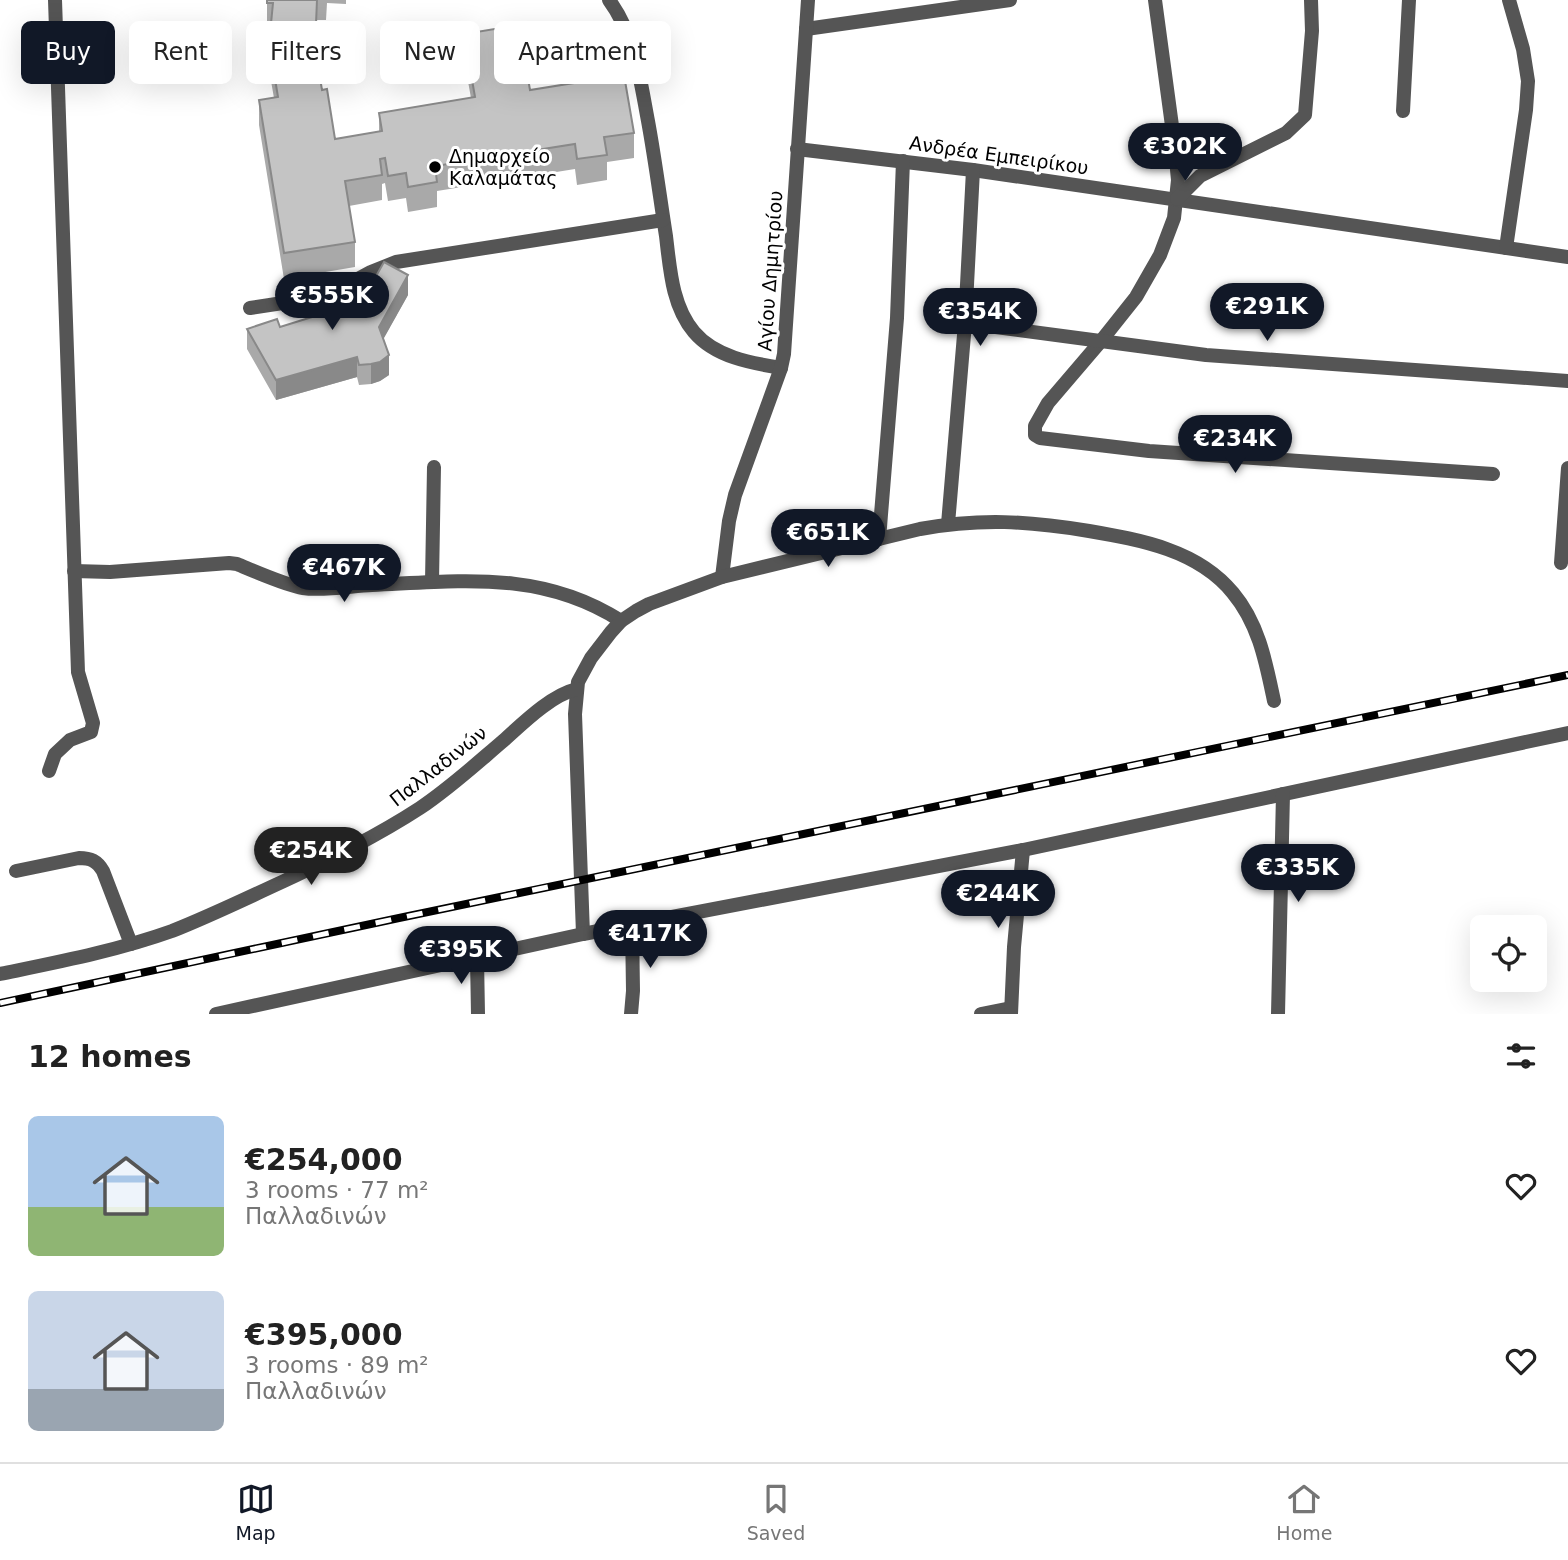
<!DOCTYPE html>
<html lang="en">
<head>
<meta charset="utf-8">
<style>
	:root { --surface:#fff; --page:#f2f2f2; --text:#222; --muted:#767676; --line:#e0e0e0; --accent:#111827 }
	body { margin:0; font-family:"DejaVu Sans",sans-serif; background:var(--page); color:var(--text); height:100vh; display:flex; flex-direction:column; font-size:26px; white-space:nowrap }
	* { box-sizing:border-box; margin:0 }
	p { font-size:23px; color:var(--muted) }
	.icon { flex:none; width:38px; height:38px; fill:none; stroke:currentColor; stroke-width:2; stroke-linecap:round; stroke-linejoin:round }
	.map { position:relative; height:1014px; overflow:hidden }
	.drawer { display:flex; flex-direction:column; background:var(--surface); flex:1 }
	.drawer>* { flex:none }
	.hud { position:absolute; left:21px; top:21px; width:700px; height:63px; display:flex; gap:14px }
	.controls { position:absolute; left:1470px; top:915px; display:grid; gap:14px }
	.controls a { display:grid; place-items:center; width:77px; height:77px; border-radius:10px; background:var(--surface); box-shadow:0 7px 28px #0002; font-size:35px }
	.price { position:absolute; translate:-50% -60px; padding:0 16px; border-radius:24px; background:var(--accent); color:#fff; font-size:23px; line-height:46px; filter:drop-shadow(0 2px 4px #0008) }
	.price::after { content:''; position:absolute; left:50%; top:42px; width:21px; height:16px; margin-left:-10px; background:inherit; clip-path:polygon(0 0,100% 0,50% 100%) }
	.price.on { background:#222; color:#fff }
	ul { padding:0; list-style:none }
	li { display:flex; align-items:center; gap:21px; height:175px; padding:0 28px }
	li span { display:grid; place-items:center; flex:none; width:196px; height:140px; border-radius:10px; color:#555 }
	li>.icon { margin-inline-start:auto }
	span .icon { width:84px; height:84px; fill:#fffc; stroke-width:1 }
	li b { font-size:30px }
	h2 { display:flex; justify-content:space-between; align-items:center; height:84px; padding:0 28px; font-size:30px }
	.tag { padding:0 24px; border-radius:10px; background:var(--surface); box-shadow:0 7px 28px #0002; font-size:24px; line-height:63px }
	.tag.on { background:var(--accent); color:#fff }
	.dock { display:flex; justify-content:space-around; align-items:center; height:98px; border-top:2px solid var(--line); background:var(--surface); font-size:19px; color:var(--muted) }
	.dock a { display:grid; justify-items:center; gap:4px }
	.dock .on { color:var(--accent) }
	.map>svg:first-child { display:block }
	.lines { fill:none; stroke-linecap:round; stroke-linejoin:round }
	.lane { stroke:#555; stroke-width:14 }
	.street { stroke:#555; stroke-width:14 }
	.rail-casing { stroke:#000; stroke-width:8 }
	.rail { stroke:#fff; stroke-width:5; stroke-dasharray:16; stroke-linecap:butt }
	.wall { fill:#a9a9a9 }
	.shaded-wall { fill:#898989 }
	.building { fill:#c4c4c4; stroke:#898989; stroke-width:2 }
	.poi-dot { fill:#000; stroke:#fff; stroke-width:2.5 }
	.labels { text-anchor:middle; stroke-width:6; stroke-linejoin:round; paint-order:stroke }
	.street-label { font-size:19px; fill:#000; stroke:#fff }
	.poi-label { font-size:19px; fill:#000; stroke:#fff; text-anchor:start }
</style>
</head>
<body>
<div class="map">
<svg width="1568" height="1014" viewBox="0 0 1568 1014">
	<rect width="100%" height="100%" fill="#fff"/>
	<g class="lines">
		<g class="lane">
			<path d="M609,0c26,35 31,79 39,121 7,38 12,77 18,115 4,33 6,70 28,96 21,25 57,31 87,36"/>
			<path d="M250,308l59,-9 27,-8 35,-19 25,-10 267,-42"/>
			<path d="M432,582l2,-115"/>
			<path d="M16,871l63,-13c12,0 18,3 24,13l28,73"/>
		</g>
		<g class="street">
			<path d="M1155,0l20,148 3,32 -4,38 -14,37 -24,42 -35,44 -53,62 -13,23v9l5,3 109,13 344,23"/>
			<path d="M806,29l204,-29"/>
			<path d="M1403,111l6,-111"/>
			<path d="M797,149l176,21 595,87"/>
			<path d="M1177,199l23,-23 86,-43 19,-18 7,-84 -1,-31"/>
			<path d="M1506,248l20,-138 2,-29 -5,-32 -14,-49"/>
			<path d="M965,323l241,32 362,26"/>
			<path d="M948,524l17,-201 8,-153"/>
			<path d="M879,539l18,-221 6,-157"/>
			<path d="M1561,563l7,-95"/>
			<path d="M74,571l36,1 119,-9 8,1c17,7 48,21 66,24 20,3 48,-2 69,-3 89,-4 170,-15 249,36"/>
			<path d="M722,577l7,-56 6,-26 46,-127 3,-14 24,-354"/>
			<path d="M49,771l6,-17 15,-14 21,-8 2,-9 -15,-51 -23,-672"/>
			<path d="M583,934l-8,-220 3,-32 13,-24 20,-26 10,-11 15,-10 13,-7 73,-27 198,-48c61,-11 108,-8 169,2 52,9 109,19 144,62 26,31 33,70 41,108"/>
			<path d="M477,958l1,56"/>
			<path d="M0,974c58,-12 116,-23 172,-43 38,-15 75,-33 112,-50 46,-22 93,-45 136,-73 30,-20 56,-44 83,-67 20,-18 48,-46 74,-52"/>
			<path d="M216,1014l367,-80 440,-84 545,-117"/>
			<path d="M631,1014l2,-23 -1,-67"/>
			<path d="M981,1014l30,-6"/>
			<path d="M1011,1014l3,-67 9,-97"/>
			<path d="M1278,1014l5,-220"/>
		</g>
		<g class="rail-casing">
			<path id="rail" d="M0,1003l399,-85 1169,-243"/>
		</g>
		<use href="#rail" class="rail"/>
	</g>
	<g class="wall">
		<path d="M267,0h79v4l-19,-1 -1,17h-9l-1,33 6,37 13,49 44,-7v-19l92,-15 -7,-39v-25l66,56 104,43v25l-27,4v18l-30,5 -2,-16 -138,22v16l-29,5 -2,-14 -18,3 -3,-18 -3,1v16l-33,6 6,36v25l-71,12 -25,-154v-25l15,-2 -3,-17v-11h-2l1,-42h-3z"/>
		<path d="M408,295l-25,44 6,36 -9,6 -9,3 -12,1 -2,-8 -81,23 -29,-51v-20l33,-2 60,-19v-4z"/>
	</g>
	<g class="shaded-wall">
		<path d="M408,275v20l-29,52v-20z"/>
		<path d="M389,355v20l-9,6 -9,3v-20z"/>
		<path d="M357,357v20l-81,23v-20z"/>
	</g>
	<g class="building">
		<path d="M267,0h50l-2,48 7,42 5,-1 8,50 47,-8 -3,-18 96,-16 -11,-63 55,-9 11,65 94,-15 10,58 -30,4 3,18 -30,4 -2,-15 -140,22 2,16 -29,5 -2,-14 -18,3 -3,-18 -5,1 2,16 -37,6 10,61 -71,11 -25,-153 19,-3 -7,-42 14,-3v-6l-16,-2 4,-41h-6z"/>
		<path d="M384,262l24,13 -29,52 10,28 -9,7 -9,2 -12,1 -2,-8 -81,23 -29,-51 30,-10 3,8 61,-19 -1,-4 20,-6 2,3z"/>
	</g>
	<circle class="poi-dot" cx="435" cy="167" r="7"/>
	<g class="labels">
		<g class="street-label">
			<text transform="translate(999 155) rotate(8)" y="7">Ανδρέα Εμπειρίκου</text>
			<text transform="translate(770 271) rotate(-86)" y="7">Αγίου Δημητρίου</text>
			<text transform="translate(438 766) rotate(-38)" y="7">Παλλαδινών</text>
		</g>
		<g class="poi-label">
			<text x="449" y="163">Δημαρχείο<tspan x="449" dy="22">Καλαμάτας</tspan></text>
		</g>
	</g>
</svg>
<div class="controls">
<a><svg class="icon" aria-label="locate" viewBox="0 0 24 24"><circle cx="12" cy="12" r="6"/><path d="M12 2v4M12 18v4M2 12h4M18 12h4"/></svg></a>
</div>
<b class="price" style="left:1185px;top:183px">€302K</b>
<b class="price" style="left:332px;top:332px">€555K</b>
<b class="price" style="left:1267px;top:343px">€291K</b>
<b class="price" style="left:980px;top:348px">€354K</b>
<b class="price" style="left:1235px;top:475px">€234K</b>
<b class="price" style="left:828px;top:569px">€651K</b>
<b class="price" style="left:344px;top:604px">€467K</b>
<b class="price on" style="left:311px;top:887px">€254K</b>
<b class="price" style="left:1298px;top:904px">€335K</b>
<b class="price" style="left:998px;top:930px">€244K</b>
<b class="price" style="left:650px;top:970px">€417K</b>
<b class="price" style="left:461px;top:986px">€395K</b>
<div class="hud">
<a class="tag on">Buy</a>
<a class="tag">Rent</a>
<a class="tag">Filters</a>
<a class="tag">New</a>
<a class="tag">Apartment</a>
</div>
</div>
<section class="drawer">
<h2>12 homes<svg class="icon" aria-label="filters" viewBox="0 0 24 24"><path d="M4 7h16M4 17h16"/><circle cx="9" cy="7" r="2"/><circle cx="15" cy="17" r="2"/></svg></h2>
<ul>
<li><span style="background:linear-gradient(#a9c7e8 65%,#8fb573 0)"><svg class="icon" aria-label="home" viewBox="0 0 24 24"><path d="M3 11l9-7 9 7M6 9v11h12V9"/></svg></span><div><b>€254,000</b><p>3 rooms · 77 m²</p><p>Παλλαδινών</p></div><svg class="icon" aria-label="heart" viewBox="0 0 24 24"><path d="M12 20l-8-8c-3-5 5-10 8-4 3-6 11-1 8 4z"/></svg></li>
<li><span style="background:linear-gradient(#c9d6e8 70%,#9aa5b1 0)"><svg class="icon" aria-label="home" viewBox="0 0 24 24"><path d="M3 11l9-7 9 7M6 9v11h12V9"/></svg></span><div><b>€395,000</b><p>3 rooms · 89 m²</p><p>Παλλαδινών</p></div><svg class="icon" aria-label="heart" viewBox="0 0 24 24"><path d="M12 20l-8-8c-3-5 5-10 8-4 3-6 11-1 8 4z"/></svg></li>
</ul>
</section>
<nav class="dock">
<a class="on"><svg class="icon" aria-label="map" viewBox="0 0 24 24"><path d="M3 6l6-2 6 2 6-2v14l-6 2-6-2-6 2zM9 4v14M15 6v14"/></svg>Map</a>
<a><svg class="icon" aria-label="saved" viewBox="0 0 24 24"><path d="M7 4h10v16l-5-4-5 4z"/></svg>Saved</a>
<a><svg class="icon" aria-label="home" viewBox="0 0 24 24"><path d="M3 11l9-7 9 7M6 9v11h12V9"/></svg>Home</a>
</nav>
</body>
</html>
